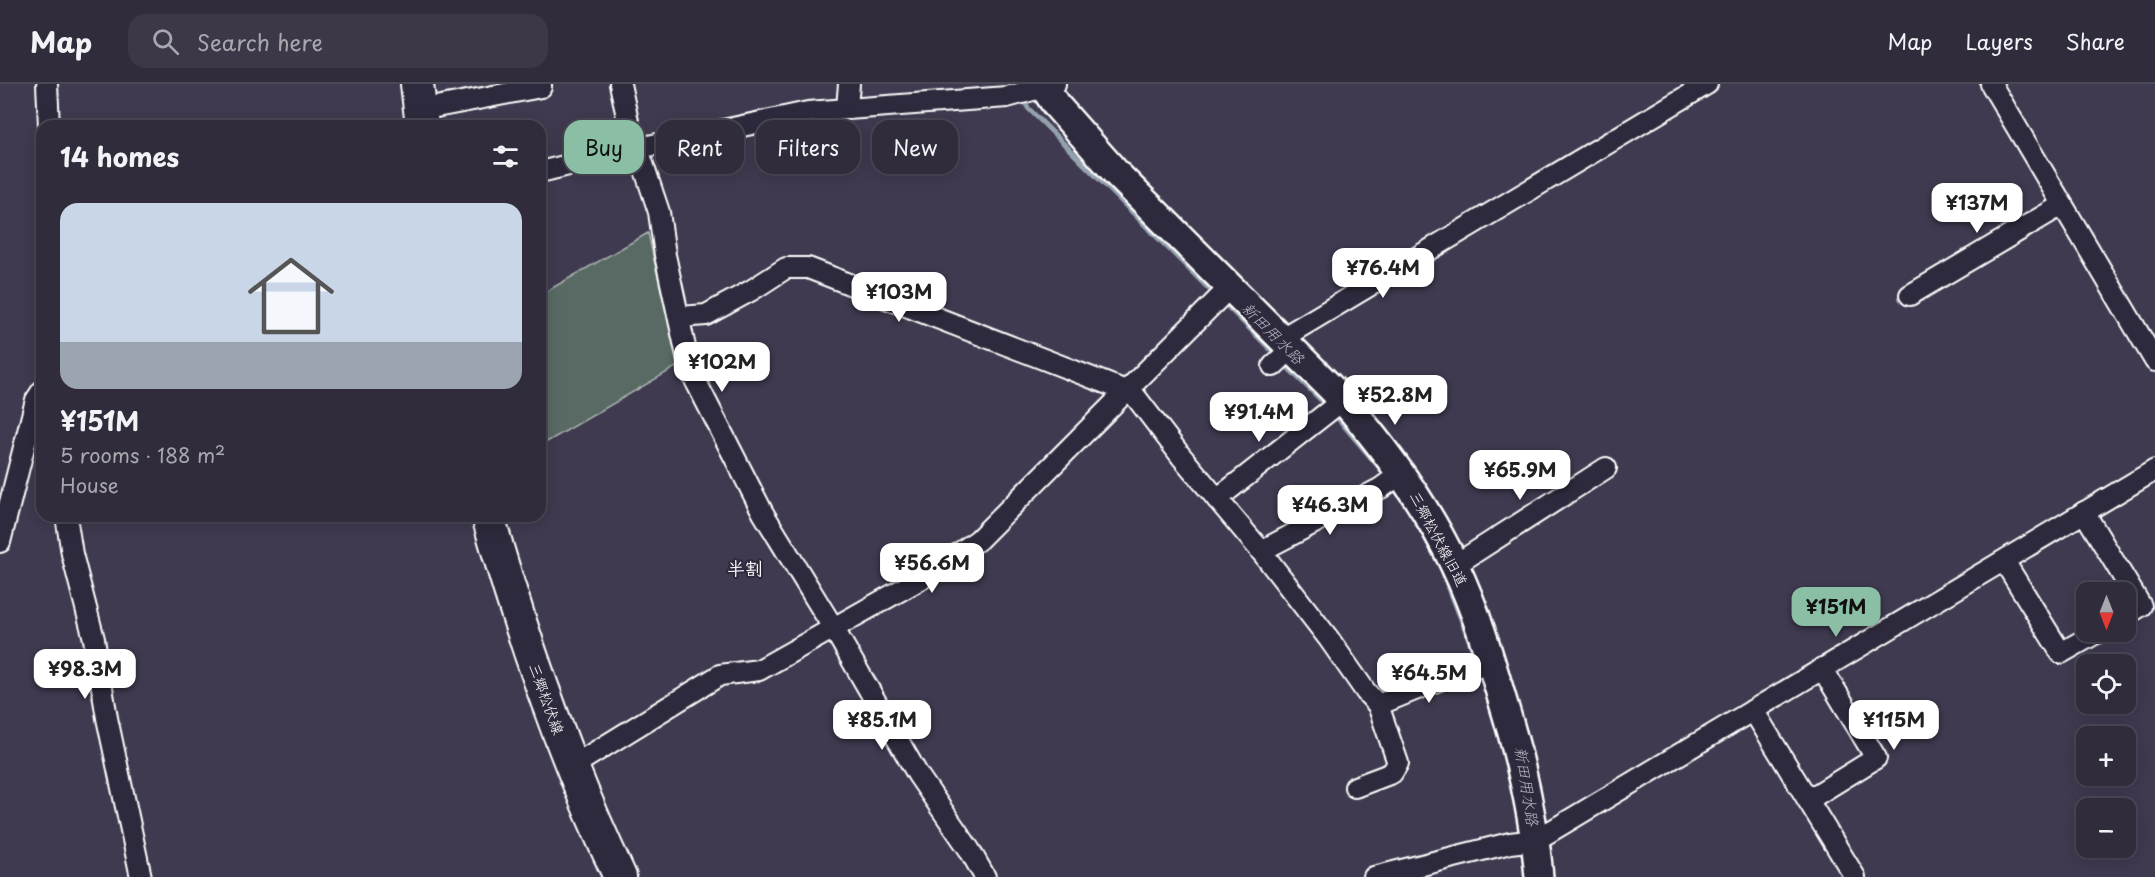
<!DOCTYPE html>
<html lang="en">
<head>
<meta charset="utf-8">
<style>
	:root { --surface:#302c3c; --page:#3c3847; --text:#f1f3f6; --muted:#a8a7af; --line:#4b4856; --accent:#8abfa5 }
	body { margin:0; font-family:"Playpen Sans","Klee One",sans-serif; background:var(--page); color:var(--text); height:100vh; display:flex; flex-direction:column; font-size:22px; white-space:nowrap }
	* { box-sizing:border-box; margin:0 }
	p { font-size:20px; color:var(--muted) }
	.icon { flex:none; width:33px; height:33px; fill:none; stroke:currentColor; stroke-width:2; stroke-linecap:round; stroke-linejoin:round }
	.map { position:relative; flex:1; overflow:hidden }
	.details { position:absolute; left:36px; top:36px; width:510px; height:402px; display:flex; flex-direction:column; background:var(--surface); border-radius:18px; box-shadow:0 3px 15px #0003,0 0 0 2px var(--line) }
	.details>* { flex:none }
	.top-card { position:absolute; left:564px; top:36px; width:570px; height:54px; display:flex; gap:12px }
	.needle { width:39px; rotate:180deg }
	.controls { position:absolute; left:2076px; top:498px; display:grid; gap:12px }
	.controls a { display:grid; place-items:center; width:60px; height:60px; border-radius:12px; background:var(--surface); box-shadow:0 3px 15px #0003,0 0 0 2px var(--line); font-size:30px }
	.price { position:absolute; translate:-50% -51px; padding:0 14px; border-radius:12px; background:#fff; color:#222; font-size:20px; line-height:39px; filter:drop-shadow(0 2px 3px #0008) }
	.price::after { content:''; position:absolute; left:50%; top:36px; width:18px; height:14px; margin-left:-9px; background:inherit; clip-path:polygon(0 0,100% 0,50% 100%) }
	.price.selected { background:var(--accent); color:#111 }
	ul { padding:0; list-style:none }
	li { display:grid; align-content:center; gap:12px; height:318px; padding:0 24px }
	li+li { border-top:2px solid var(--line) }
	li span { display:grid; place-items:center; height:186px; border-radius:18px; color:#555 }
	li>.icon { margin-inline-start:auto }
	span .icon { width:108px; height:108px; fill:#fffc; stroke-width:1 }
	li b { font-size:26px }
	h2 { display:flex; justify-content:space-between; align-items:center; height:72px; padding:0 24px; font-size:26px }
	.pill { padding:0 21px; border-radius:18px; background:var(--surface); box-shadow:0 3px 15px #0003,0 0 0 2px var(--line); font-size:21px; line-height:54px }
	.pill.selected { background:var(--accent); color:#111 }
	header { display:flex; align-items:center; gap:36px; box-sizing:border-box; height:84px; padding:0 30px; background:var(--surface); border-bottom:2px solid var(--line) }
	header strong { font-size:28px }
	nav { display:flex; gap:33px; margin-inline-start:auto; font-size:21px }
	.search { width:420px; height:54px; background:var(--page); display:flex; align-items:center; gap:15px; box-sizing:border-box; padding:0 21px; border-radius:18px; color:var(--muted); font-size:22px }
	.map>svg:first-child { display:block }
	.green { fill:#586b64; stroke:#acb5b2; stroke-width:1.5 }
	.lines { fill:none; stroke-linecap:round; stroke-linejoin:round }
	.stream { stroke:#94a1ae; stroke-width:5 }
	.street-casing { stroke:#fff; stroke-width:24 }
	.secondary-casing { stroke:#fff; stroke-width:32 }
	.primary-casing { stroke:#fff; stroke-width:36 }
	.street { stroke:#2f2a3d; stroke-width:20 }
	.secondary { stroke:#2f2a3d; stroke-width:27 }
	.primary { stroke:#2f2a3d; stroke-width:32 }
	.labels { text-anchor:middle; stroke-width:4.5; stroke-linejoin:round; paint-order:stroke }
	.street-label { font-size:15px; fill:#fff; stroke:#2f2a3d }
	.water-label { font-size:16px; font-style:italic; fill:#afb8c2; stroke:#2f2a3d }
	.quarter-label { font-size:18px; font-weight:bold; fill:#fff; stroke:#2f2a3d }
</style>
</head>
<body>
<header>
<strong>Map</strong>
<div class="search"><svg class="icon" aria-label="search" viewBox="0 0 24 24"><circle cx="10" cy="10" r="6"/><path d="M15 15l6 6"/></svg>Search here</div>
<nav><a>Map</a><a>Layers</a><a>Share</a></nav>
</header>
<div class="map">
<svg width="2155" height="793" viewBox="0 0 2155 793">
	<rect width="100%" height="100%" fill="#403a50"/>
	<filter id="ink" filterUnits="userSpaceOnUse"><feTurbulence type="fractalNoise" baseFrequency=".0167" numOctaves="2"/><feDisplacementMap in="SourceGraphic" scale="12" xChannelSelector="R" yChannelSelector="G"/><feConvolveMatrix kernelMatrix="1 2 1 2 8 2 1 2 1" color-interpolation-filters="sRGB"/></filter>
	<g filter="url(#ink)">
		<path class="green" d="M648,149l30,133 -138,80v-151z"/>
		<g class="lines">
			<g class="stream">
				<path d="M1023,14l5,10 187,187"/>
				<path d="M1222,217l55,55"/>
				<path d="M1283,279l45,44"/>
				<path d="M1334,330l54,64"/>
				<path d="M1414,434l26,47 38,98"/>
			</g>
			<g class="street-casing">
				<g id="street">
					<path d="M47,0l2,42"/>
					<path d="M620,0l14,65"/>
					<path d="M1991,0l164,277"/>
					<path d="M847,24l2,-24"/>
					<path d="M420,26l121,-23v-3"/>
					<path d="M638,65l21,63 6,43 25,115 73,143 71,116 84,146 51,74 16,28"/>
					<path d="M540,88l94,-23 174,-37 199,-15 48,-13"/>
					<path d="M1910,211l152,-90"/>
					<path d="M680,233l26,-2 46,-25 34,-22h22l318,123"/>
					<path d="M1282,254l425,-254"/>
					<path d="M1273,282l19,-18"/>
					<path d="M1129,304l52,68 80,95 68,88 37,53 12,13 20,58 -6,10 -37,14"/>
					<path d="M1217,415l126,-99"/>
					<path d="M2084,428l57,94 -15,9"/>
					<path d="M66,432l6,38 22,85 13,79 34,159"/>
					<path d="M0,458l36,-142 6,-9"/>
					<path d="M1261,467l120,-63 21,-15"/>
					<path d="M2004,477l57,92 37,-21"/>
					<path d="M1455,481l151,-97"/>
					<path d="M1378,621l76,-31 38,-11"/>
					<path d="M1753,626l102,167"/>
					<path d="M571,683l149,-92 39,-5 167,-94 52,-36 252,-253"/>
					<path d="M1808,716l68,-42 -54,-90"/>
					<path d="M1374,793l136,-34 26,-3 619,-370"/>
				</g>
			</g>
			<g class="secondary-casing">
				<path id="secondary" d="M1042,0l14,21 61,69 226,226c44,51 83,104 112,166 20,42 34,88 47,133 18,58 32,117 37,178"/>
			</g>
			<g class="primary-casing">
				<g id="primary">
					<path d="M417,0l5,42"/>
					<path d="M488,432c35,124 77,245 132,361"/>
				</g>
			</g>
			<use href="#street" class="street"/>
			<use href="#secondary" class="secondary"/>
			<use href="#primary" class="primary"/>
		</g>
	</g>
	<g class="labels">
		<g class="street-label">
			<text transform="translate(1438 455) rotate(62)" y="5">三郷松伏線旧道</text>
			<text transform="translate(546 615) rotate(70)" y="5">三郷松伏線</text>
		</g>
		<g class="water-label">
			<text transform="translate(1273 249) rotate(45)" y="6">新田用水路</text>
			<text transform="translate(1527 702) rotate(81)" y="6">新田用水路</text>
		</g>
		<g class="quarter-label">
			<text x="745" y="491">半割</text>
		</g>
	</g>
</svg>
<div class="controls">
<a><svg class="needle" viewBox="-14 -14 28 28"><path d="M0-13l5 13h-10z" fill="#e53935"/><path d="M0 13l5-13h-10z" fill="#a8a7af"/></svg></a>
<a><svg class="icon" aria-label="locate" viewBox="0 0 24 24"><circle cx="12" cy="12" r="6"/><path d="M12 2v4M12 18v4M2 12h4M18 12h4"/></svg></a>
<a>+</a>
<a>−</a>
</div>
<b class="price" style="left:1977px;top:150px">¥137M</b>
<b class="price" style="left:1383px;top:215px">¥76.4M</b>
<b class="price" style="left:899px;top:239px">¥103M</b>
<b class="price" style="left:722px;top:309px">¥102M</b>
<b class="price" style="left:1395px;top:342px">¥52.8M</b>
<b class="price" style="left:1259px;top:359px">¥91.4M</b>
<b class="price" style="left:1520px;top:417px">¥65.9M</b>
<b class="price" style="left:1330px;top:452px">¥46.3M</b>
<b class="price" style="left:932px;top:510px">¥56.6M</b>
<b class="price selected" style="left:1836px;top:554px">¥151M</b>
<b class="price" style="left:85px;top:616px">¥98.3M</b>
<b class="price" style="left:1429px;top:620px">¥64.5M</b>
<b class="price" style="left:882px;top:667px">¥85.1M</b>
<b class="price" style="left:1894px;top:667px">¥115M</b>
<div class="top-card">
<a class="pill selected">Buy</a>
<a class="pill">Rent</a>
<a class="pill">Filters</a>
<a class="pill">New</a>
</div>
<section class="details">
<h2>14 homes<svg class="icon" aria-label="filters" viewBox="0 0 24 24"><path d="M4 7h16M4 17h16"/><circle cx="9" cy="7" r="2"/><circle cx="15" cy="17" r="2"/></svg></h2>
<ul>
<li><span style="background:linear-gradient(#c9d6e8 75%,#9aa5b1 0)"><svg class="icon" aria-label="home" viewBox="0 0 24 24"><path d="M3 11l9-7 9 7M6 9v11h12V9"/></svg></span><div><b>¥151M</b><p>5 rooms · 188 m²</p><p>House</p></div></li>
</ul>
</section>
</div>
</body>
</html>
